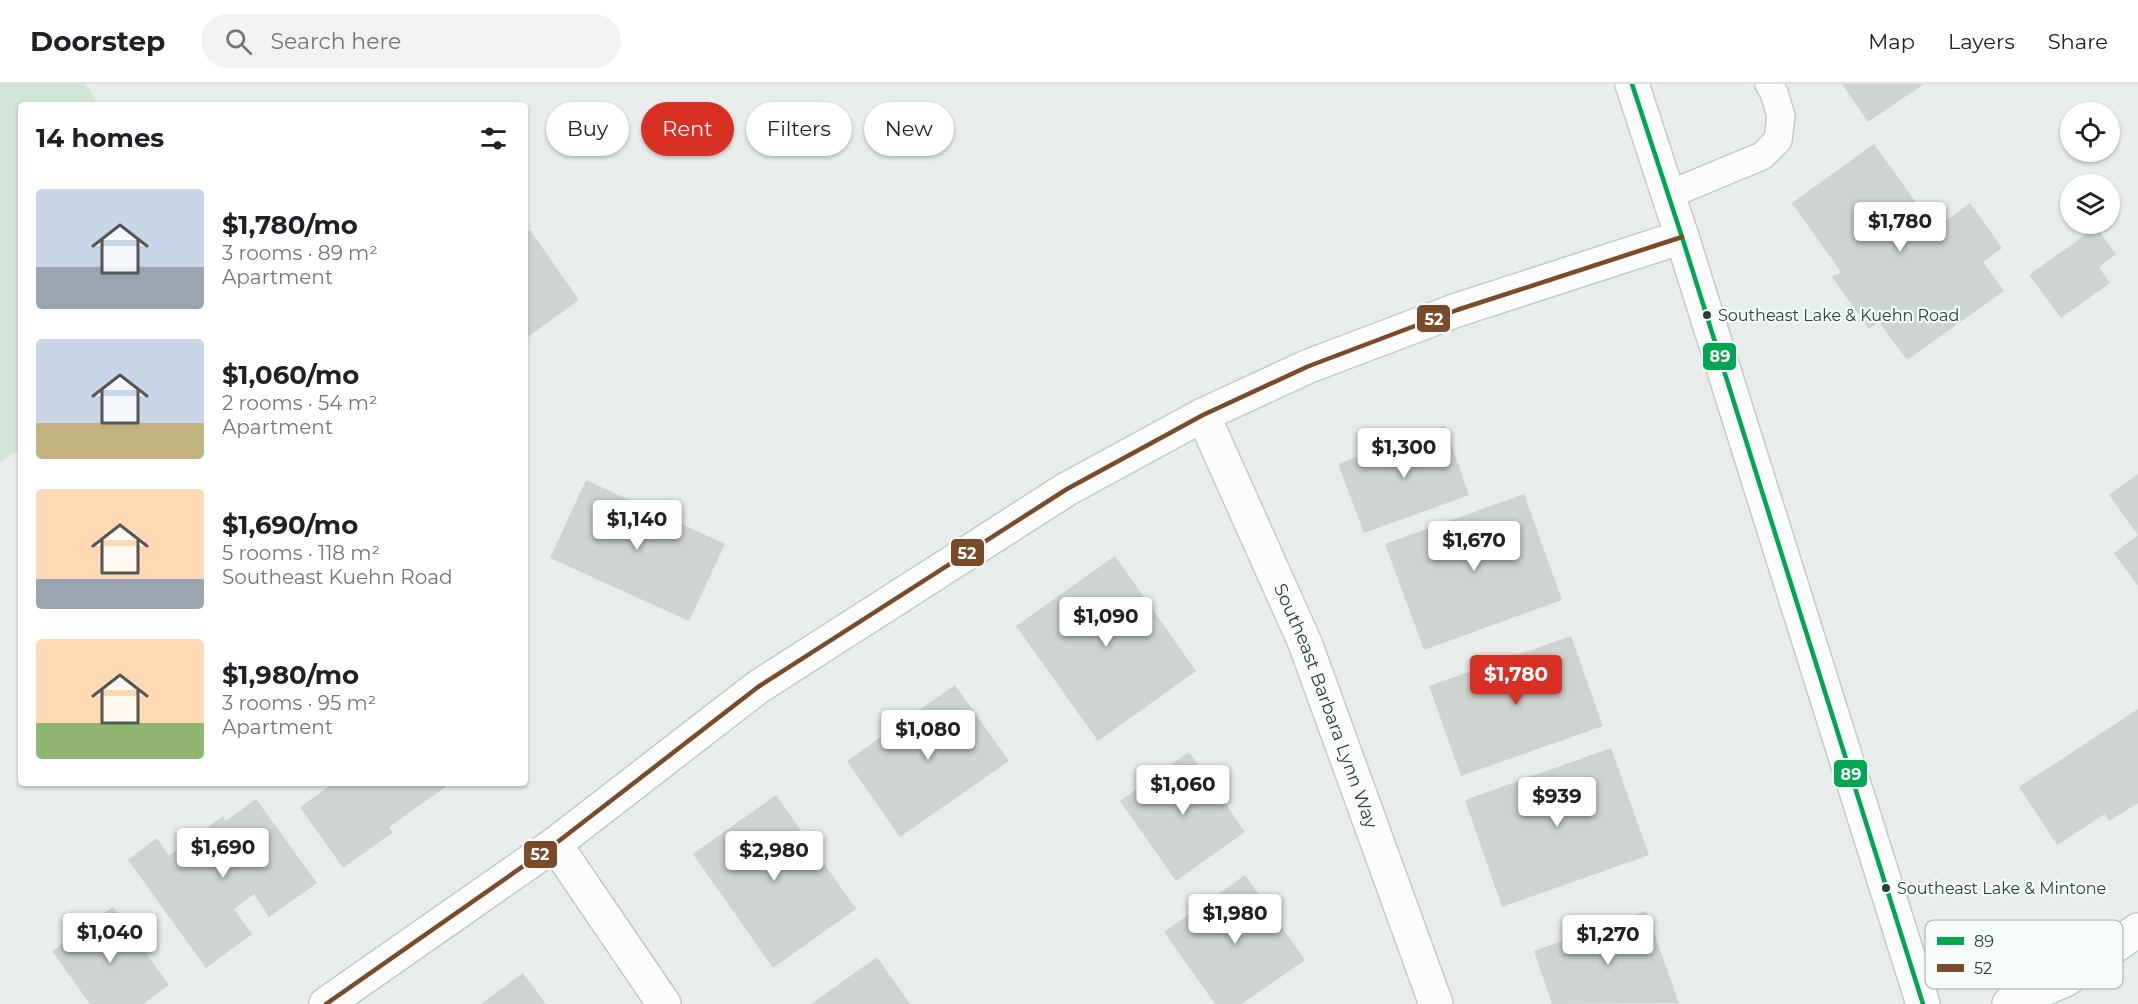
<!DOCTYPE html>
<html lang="en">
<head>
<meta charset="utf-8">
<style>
	:root { --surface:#fff; --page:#f2f2f2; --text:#202124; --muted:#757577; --line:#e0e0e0; --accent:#d93025 }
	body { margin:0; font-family:Montserrat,sans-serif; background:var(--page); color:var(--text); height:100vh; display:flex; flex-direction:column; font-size:22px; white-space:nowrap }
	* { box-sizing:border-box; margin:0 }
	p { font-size:20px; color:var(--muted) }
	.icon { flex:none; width:33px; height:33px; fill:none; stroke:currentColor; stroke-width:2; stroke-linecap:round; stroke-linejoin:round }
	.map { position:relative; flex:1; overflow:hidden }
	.drawer { position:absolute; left:18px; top:18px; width:510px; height:684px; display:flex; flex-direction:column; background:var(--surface); border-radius:6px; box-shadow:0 2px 4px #0004 }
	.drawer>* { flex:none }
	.banner { position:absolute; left:546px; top:18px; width:570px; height:54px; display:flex; gap:12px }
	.fabs { position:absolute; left:2060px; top:18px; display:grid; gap:12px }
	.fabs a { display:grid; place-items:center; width:60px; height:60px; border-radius:50%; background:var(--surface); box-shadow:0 2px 4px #0004; font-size:30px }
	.price { position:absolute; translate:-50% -51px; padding:0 14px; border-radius:6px; background:#fff; color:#222; font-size:20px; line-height:39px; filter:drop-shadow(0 2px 3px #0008) }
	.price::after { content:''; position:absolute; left:50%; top:36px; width:18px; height:14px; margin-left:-9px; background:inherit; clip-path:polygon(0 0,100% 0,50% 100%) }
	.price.active { background:var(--accent); color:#fff }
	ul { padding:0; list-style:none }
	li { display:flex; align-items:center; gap:18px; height:150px; padding:0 18px }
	li span { display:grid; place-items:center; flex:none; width:168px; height:120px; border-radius:6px; color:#555 }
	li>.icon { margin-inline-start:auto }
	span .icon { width:72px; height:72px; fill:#fffc; stroke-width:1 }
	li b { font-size:26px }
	h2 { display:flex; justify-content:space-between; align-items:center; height:72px; padding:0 18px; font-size:26px }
	.tag { padding:0 21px; border-radius:27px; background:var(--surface); box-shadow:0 2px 4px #0004; font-size:21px; line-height:54px }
	.tag.active { background:var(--accent); color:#fff }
	header { display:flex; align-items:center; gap:36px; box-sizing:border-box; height:84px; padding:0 30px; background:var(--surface); border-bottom:2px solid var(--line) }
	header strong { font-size:28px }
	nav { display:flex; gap:33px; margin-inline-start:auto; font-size:21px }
	.search { width:420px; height:54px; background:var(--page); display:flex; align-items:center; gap:15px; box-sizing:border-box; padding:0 21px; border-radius:33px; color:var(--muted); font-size:22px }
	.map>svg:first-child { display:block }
	.green { fill:#d1e6d8 }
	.building { fill:#cfd4d2 }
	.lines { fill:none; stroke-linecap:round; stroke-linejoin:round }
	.lane-casing { stroke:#c5cac8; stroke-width:30 }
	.street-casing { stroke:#c5cac8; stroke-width:36 }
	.secondary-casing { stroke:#c3cbc8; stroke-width:36 }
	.lane { stroke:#fcfcfc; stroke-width:27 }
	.street { stroke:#fcfcfc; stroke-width:33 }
	.secondary { stroke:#fcfcfc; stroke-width:33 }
	.bus-1-casing { stroke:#f7fbf9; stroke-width:9 }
	.bus-2-casing { stroke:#f7fbf9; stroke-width:9 }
	.bus-1 { stroke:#00a651; stroke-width:4.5 }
	.bus-2 { stroke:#7a4b2a; stroke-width:4.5 }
	.bus-dot { fill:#24423a; stroke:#f7fbf9; stroke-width:2 }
	.labels { text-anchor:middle; stroke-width:4.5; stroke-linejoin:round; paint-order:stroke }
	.bus-label { font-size:16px; fill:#24423a; stroke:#f7fbf9; text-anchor:start }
	.street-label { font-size:18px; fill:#24423a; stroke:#f7fbf9 }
	.key { fill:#f7fbf9; stroke:#b8c4c0; stroke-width:1.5 }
	.key-label { font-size:16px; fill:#24423a }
	.line-badge { stroke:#f7fbf9; stroke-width:2 }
	.badge-label { font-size:16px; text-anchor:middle; font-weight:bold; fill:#fff }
</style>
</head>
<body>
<header>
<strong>Doorstep</strong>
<div class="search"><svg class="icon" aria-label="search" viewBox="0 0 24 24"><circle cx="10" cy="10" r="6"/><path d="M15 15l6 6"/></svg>Search here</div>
<nav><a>Map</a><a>Layers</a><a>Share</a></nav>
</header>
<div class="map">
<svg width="2138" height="920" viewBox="0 0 2138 920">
	<rect width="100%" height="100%" fill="#e8edeb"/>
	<path class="green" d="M0,0h85l15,21h-79v343l-21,14z"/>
	<g class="building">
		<path d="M1842,0h82l-56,38z"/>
		<path d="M1874,60l61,85 35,-26 32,45 -19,14 21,29 -97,69 -28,-38 -10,7 -37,-52 9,-5 -49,-69z"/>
		<path d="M2096,143l20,27 -17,13 11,16 -49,35 -32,-43z"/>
		<path d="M530,146l49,70 -54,39v-106z"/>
		<path d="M1445,342l24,69 -105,38 -26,-69z"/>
		<path d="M2138,390v61l-29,-40z"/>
		<path d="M586,396l139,64 -36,77 -139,-63z"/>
		<path d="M1524,410l38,106 -138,50 -39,-106z"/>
		<path d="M2138,451v51l-24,-33z"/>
		<path d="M1115,472l81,115 -98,70 -82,-115z"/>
		<path d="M1571,552l32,90 -142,50 -32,-90z"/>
		<path d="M955,601l54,76 -109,76 -53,-76z"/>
		<path d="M2138,625v94l-29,18 -4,-7 -48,31 -38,-58z"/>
		<path d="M1611,664l38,107 -147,52 -37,-107z"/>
		<path d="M1189,668l56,80 -69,49 -56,-80z"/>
		<path d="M334,699h117l-62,44 4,5 -50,36 -43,-61z"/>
		<path d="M776,711l80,114 -83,59 -80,-114z"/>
		<path d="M256,715l61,84 -48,34 -15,-23 -20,15 18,25 -46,34 -78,-108 29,-22 12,18 54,-40 3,5z"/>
		<path d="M1245,791l60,85 -63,44h-27l-51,-72z"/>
		<path d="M113,823l56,78 -26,19h-53l-38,-53z"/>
		<path d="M1646,827l33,92 -127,1 -18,-53z"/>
		<path d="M877,873l33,47h-99z"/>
		<path d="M523,889l23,31h-65z"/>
	</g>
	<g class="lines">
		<g class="lane-casing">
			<path id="lane" d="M1668,111l94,-39 16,-16 3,-24 -7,-23 -5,-9"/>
		</g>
		<g class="street-casing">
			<g id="street">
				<path id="s1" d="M1203,331l102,228 131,361"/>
				<path d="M555,760l109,160"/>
				<path d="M326,920l229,-160 203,-157 309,-198 136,-74 106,-49 148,-56 225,-73"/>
				<path d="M2009,920l58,-25 71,-49"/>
			</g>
		</g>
		<g class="secondary-casing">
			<path id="secondary" d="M1632,0l50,153 241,767"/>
		</g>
		<use href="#lane" class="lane"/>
		<use href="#street" class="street"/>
		<use href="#secondary" class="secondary"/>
		<g class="bus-1-casing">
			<path id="bus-1" d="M1632,0l50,153 241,767"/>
		</g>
		<g class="bus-2-casing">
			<path id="bus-2" d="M326,920l229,-160 203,-157 309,-198 136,-74 106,-49 148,-56 225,-73"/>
		</g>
		<use href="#bus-1" class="bus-1"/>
		<use href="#bus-2" class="bus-2"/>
	</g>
	<g class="bus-dot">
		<circle cx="1707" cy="231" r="5"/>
		<circle cx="1886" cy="804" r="5"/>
	</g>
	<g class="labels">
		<g class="bus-label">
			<text x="1718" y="237">Southeast Lake &amp; Kuehn Road</text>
			<text x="1897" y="810">Southeast Lake &amp; Mintone</text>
		</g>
		<g class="street-label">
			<text dy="6" stroke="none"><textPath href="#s1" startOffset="316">Southeast Barbara Lynn Way</textPath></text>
		</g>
	</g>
	<rect x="1925" y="836" width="198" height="69" rx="9" class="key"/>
	<rect x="1937" y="853" width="27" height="8" fill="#00a651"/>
	<rect x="1937" y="880" width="27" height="8" fill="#7a4b2a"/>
	<g class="key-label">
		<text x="1974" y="863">89</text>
		<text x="1974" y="890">52</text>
	</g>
	<g class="line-badge">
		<rect x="1416" y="220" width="35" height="29" rx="6" fill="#7a4b2a"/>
		<rect x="1702" y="258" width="35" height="29" rx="6" fill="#00a651"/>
		<rect x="950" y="454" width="35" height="29" rx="6" fill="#7a4b2a"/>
		<rect x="1833" y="675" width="35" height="29" rx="6" fill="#00a651"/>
		<rect x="523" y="756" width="35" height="29" rx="6" fill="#7a4b2a"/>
	</g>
	<g class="badge-label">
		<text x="1434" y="241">52</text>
		<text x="1720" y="278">89</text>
		<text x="967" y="475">52</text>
		<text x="1851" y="696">89</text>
		<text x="540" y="776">52</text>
	</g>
</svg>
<div class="fabs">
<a><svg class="icon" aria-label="locate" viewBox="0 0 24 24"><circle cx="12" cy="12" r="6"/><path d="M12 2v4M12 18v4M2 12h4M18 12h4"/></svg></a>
<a><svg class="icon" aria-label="layers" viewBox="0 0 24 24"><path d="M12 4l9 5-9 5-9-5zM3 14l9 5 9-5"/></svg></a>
</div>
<b class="price" style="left:1900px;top:169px">$1,780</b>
<b class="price" style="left:1404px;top:395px">$1,300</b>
<b class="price" style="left:637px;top:467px">$1,140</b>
<b class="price" style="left:1474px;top:488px">$1,670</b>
<b class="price" style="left:1106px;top:564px">$1,090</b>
<b class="price active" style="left:1516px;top:622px">$1,780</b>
<b class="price" style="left:928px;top:677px">$1,080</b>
<b class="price" style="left:1183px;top:732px">$1,060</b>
<b class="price" style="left:1557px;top:744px">$939</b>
<b class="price" style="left:223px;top:795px">$1,690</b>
<b class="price" style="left:774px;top:798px">$2,980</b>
<b class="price" style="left:1235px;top:861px">$1,980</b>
<b class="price" style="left:110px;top:880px">$1,040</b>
<b class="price" style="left:1608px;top:882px">$1,270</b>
<div class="banner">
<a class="tag">Buy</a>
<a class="tag active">Rent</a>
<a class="tag">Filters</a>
<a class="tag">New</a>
</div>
<section class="drawer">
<h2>14 homes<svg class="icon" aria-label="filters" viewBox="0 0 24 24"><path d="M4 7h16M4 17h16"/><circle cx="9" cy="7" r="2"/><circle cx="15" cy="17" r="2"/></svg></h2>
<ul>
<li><span style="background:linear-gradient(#c9d6e8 65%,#9aa5b1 0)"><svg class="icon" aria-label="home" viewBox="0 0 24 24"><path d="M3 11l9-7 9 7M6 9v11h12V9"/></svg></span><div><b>$1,780/mo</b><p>3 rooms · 89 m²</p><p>Apartment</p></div></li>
<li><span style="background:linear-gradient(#c9d6e8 70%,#c2b280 0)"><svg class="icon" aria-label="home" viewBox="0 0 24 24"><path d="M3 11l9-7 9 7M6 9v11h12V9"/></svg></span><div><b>$1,060/mo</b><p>2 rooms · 54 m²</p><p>Apartment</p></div></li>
<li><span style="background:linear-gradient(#ffd9b3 75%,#9aa5b1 0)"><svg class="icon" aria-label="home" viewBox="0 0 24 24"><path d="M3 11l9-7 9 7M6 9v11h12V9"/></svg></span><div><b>$1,690/mo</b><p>5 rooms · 118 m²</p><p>Southeast Kuehn Road</p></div></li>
<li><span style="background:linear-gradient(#ffd9b3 70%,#8fb573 0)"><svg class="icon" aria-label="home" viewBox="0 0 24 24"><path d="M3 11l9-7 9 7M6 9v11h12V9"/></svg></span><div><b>$1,980/mo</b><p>3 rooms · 95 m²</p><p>Apartment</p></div></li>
</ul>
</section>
</div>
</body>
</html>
